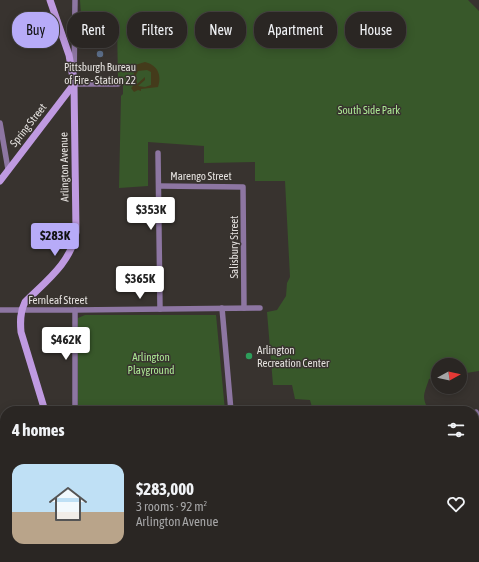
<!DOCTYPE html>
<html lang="en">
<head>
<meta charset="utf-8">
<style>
	:root { --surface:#2a2623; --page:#363230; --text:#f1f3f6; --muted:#a5a5a6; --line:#464341; --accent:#b7abf8 }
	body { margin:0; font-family:"Asap Condensed",sans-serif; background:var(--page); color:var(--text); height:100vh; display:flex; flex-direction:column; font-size:15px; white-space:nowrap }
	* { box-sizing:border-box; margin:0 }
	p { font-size:13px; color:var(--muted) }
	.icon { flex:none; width:22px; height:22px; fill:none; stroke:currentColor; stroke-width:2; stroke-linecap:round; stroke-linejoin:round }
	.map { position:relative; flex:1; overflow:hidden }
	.details { position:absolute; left:0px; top:406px; width:479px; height:156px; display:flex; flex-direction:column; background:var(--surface); border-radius:16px 16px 0 0; box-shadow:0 2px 10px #0003,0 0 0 1px var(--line) }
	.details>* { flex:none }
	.hud { position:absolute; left:12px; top:12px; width:455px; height:36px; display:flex; gap:8px }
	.needle { width:26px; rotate:82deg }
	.controls { position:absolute; left:431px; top:358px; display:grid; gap:8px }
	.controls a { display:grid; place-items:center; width:36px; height:36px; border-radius:50%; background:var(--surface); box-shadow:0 2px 10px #0003,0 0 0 1px var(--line); font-size:20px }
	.price { position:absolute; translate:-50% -34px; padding:0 9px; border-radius:4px; background:#fff; color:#222; font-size:13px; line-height:26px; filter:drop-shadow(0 1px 2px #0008) }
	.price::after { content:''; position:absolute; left:50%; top:24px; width:12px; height:9px; margin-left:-6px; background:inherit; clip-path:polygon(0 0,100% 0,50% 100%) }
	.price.on { background:var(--accent); color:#111 }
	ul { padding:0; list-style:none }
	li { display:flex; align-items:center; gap:12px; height:100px; padding:0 12px }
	li span { display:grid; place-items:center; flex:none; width:112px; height:80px; border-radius:12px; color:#555 }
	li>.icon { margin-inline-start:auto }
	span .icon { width:48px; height:48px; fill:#fffc; stroke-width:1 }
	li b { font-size:17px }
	h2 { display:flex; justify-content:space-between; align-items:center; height:48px; padding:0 12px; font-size:17px }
	.tag { padding:0 14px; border-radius:16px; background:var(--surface); box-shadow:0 2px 10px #0003,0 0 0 1px var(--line); font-size:14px; line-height:36px }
	.tag.on { background:var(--accent); color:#111 }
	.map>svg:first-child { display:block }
	.green { fill:#38582a }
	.sand { fill:#443b1b; fill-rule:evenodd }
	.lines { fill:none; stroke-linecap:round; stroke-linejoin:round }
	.street { stroke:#8d76a2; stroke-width:5.5 }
	.secondary { stroke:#bf9ae1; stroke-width:7 }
	.service-dot { fill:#5c6f8a; stroke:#38332f; stroke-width:1.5 }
	.leisure-dot { fill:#2e9e5b; stroke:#38332f; stroke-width:1.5 }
	.labels { text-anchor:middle; stroke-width:3; stroke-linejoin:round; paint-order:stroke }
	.poi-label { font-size:11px; fill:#e4e1de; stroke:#38332f }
	.park-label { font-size:11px; fill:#ace894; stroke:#38332f }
	.street-label { font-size:11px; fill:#e4e1de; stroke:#38332f }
</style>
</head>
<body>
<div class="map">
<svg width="479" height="562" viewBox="0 0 479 562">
	<rect width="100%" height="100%" fill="#38332f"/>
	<g class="green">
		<path d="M80,0h388l11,11v360l-19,3v-9h-22v12l-9,2c-5,16 -8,17 0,32h-116l-3,-11 -15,-1 -3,-14h-19l-6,-73 10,-2 9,-14 1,-13 3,-6 -5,-96h-30v-19l-51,1v-17l-56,-4v44l-29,2 2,-92 2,-2v-14l-2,-2h-3l-1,-52 -36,-11z"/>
		<path d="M85,315h131l9,96h-147v-93z"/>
	</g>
	<path class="sand" d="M145,62c13,3 17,14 13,25l-17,2v2l-3,-1 -4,2 -3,-4 2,-2 -1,-3h1l2,-18zM138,71l9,-1 4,2v13l-6,2 -7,-1 7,-6v-3l-8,7 -1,-9z"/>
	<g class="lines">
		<g class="street">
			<path d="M75,0l-1,84h44"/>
			<path d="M0,123l8,46"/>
			<path d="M158,153l2,156"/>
			<path d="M159,186l84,1 1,121"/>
			<path d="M222,308l9,103"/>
			<path d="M0,310h75l185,-2"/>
			<path d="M75,310v101"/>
			<path d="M476,412l3,8"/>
			<path d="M0,426h5"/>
			<path d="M474,462l1,-21 4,-16"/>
			<path d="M474,468l5,61"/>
			<path d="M0,550h5"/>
			<path d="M36,557v5"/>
			<path d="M143,557l1,5"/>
			<path d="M231,562v-5"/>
			<path d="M285,562v-5"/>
			<path d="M331,562v-5"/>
			<path d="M378,562v-5"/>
			<path d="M422,562v-5"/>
		</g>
		<g class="secondary">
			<path d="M0,181l74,-97"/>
			<path d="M45,411l-24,-79c-1,-11 -1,-20 4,-30 20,-20 47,-40 51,-70l-2,-148 -5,-29 -19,-55"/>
			<path d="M87,557l1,5"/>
		</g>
	</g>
	<circle class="service-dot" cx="100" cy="54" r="4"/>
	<circle class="leisure-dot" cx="249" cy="356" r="4"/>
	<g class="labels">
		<g class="poi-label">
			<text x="100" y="71">Pittsburgh Bureau<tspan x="100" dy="13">of Fire - Station 22</tspan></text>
			<text x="257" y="354" text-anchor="start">Arlington<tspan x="257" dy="13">Recreation Center</tspan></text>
		</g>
		<g class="park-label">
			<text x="369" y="114">South Side Park</text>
			<text x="151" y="361">Arlington<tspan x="151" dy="13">Playground</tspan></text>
		</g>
		<g class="street-label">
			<text transform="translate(28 125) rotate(-52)" y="4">Spring Street</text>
			<text transform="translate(64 167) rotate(-91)" y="4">Arlington Avenue</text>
			<text x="201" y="180">Marengo Street</text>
			<text transform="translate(234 247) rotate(-90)" y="4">Salisbury Street</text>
			<text x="58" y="304">Fernleaf Street</text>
		</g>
	</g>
</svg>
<div class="controls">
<a><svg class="needle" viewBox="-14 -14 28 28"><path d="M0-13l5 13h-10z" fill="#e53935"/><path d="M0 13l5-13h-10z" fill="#a5a5a6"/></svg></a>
</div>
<b class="price" style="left:151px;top:231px">$353K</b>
<b class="price on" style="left:55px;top:257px">$283K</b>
<b class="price" style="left:140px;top:300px">$365K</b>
<b class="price" style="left:66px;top:361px">$462K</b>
<div class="hud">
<a class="tag on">Buy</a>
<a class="tag">Rent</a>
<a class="tag">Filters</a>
<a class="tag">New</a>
<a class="tag">Apartment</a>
<a class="tag">House</a>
</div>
<section class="details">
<h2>4 homes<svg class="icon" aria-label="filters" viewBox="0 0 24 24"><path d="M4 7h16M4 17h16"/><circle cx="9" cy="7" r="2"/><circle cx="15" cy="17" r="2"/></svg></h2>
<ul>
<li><span style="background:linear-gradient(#bfe0f5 60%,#b9a48a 0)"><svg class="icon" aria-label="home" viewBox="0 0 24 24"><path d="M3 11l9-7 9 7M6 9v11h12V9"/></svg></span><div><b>$283,000</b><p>3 rooms · 92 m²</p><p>Arlington Avenue</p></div><svg class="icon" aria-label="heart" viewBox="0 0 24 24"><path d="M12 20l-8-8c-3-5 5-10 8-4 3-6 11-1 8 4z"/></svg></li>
</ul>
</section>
</div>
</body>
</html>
